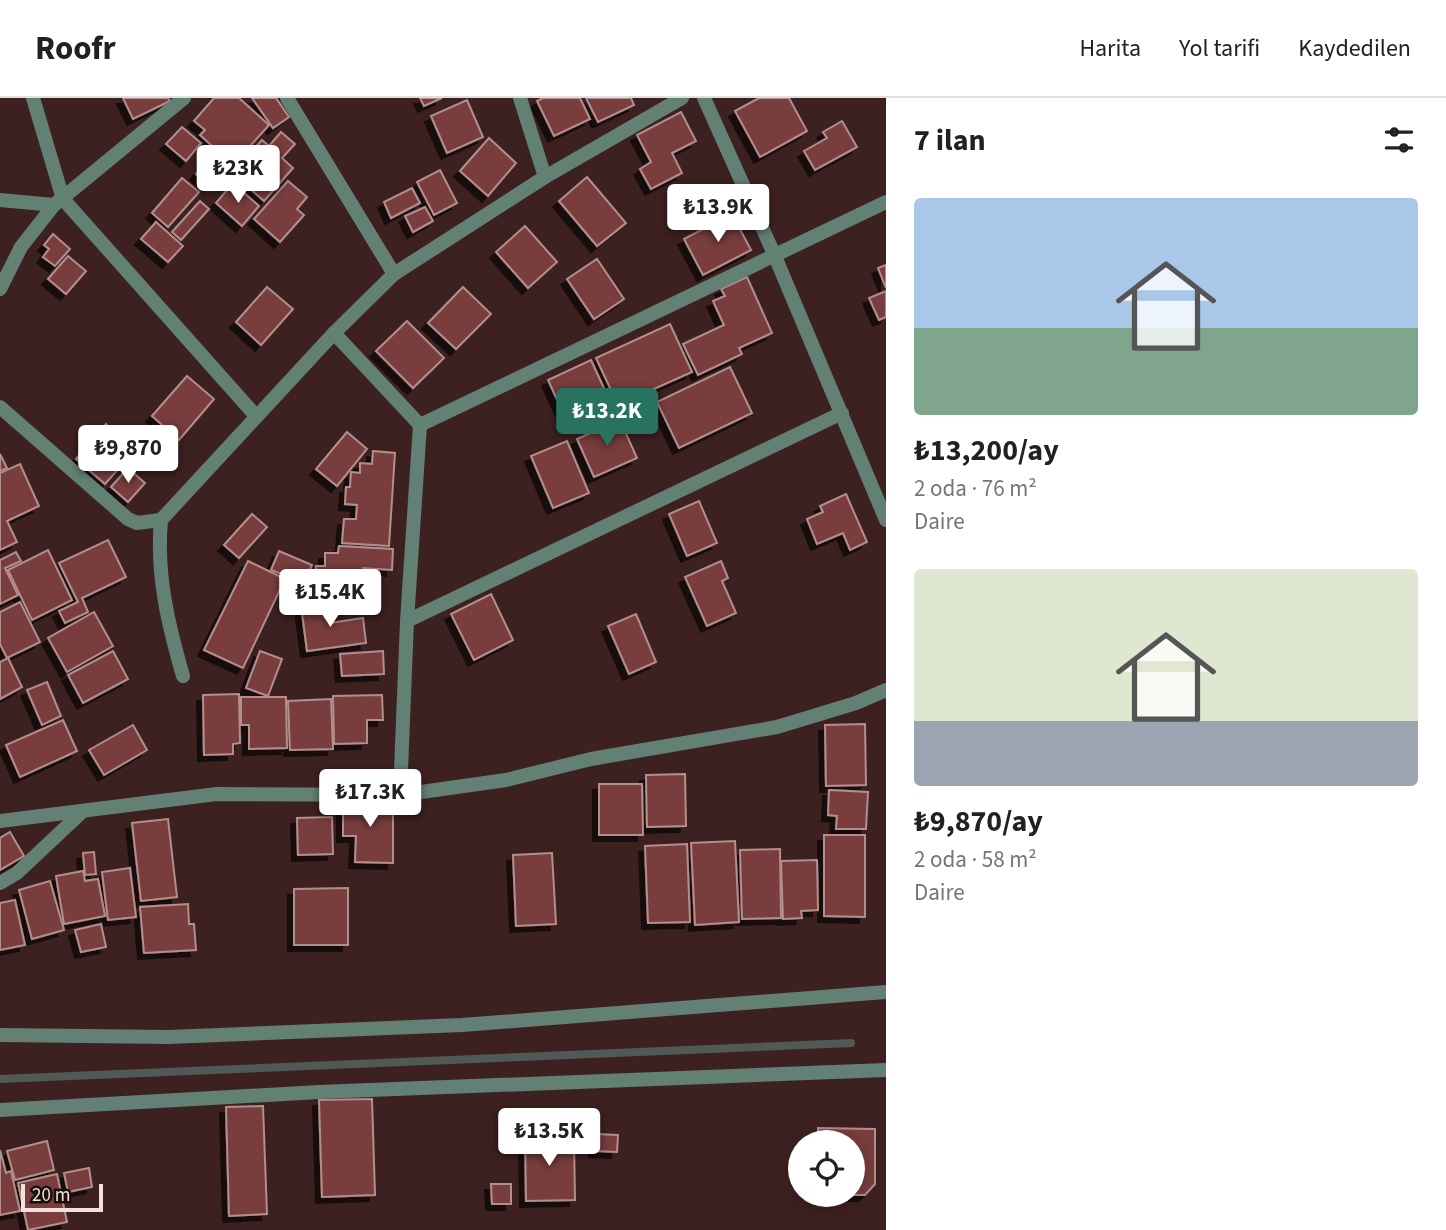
<!DOCTYPE html>
<html lang="tr">
<head>
<meta charset="utf-8">
<style>
	:root { --surface:#fff; --page:#f6f6f6; --text:#202124; --muted:#757577; --line:#e0e0e0; --accent:#287260 }
	body { margin:0; font-family:"Source Sans 3",sans-serif; background:var(--page); color:var(--text); height:100vh; display:flex; flex-direction:column; font-size:26px; white-space:nowrap }
	* { box-sizing:border-box; margin:0 }
	p { font-size:23px; color:var(--muted) }
	.icon { flex:none; width:38px; height:38px; fill:none; stroke:currentColor; stroke-width:2; stroke-linecap:round; stroke-linejoin:round }
	.map { position:relative; flex:1; overflow:hidden }
	.panel { display:flex; flex-direction:column; background:var(--surface); width:560px }
	.panel>* { flex:none }
	.tools { position:absolute; left:788px; top:1032px; display:grid; gap:14px }
	.tools a { display:grid; place-items:center; width:77px; height:77px; border-radius:50%; background:var(--surface); box-shadow:0 4px 18px #0003; font-size:35px }
	.scale { position:absolute; left:21px; bottom:18px; width:82px; box-sizing:border-box; padding-left:7px; border:4px solid #f4e0df; border-top:0; font-size:19px; line-height:24px; white-space:nowrap; color:#f4e0df; -webkit-text-stroke:5px #1b0f0e; paint-order:stroke }
	.price { position:absolute; translate:-50% -60px; padding:0 16px; border-radius:7px; background:#fff; color:#222; font-size:23px; line-height:46px; filter:drop-shadow(0 2px 4px #0008) }
	.price::after { content:''; position:absolute; left:50%; top:42px; width:21px; height:16px; margin-left:-10px; background:inherit; clip-path:polygon(0 0,100% 0,50% 100%) }
	.price.selected { background:var(--accent); color:#fff }
	ul { padding:0; list-style:none }
	li { display:grid; align-content:center; gap:14px; height:371px; padding:0 28px }
	li span { display:grid; place-items:center; height:217px; border-radius:7px; color:#555 }
	li>.icon { margin-inline-start:auto }
	span .icon { width:126px; height:126px; fill:#fffc; stroke-width:1 }
	li b { font-size:30px }
	h2 { display:flex; justify-content:space-between; align-items:center; height:84px; padding:0 28px; font-size:30px }
	header { display:flex; align-items:center; gap:42px; box-sizing:border-box; height:98px; padding:0 35px; background:var(--surface); border-bottom:2px solid var(--line) }
	header strong { font-size:33px }
	nav { display:flex; gap:38px; margin-inline-start:auto; font-size:24px }
	main { display:flex; flex:1; min-height:0 }
	.map>svg:first-child { display:block }
	.lines { fill:none; stroke-linecap:round; stroke-linejoin:round }
	.stream { stroke:#4f5a54; stroke-width:8 }
	.building { fill:#793d3c; stroke:#b28e8d; stroke-width:2; filter:url(#shadow) }
	.street { stroke:#638075; stroke-width:14 }
</style>
</head>
<body>
<header>
<strong>Roofr</strong>
<nav><a>Harita</a><a>Yol tarifi</a><a>Kaydedilen</a></nav>
</header>
<main>
<div class="map">
<svg width="886" height="1132" viewBox="0 0 886 1132">
	<defs>
		<filter id="shadow"><feDropShadow dx="-6" dy="6" stdDeviation="0" flood-color="#0009"/></filter>
	</defs>
	<rect width="100%" height="100%" fill="#3d2120"/>
	<g class="lines">
		<path class="stream" d="M0,981l851,-36"/>
	</g>
	<g class="building">
		<path d="M123,0h45l2,3 -37,18z"/>
		<path d="M214,0h25l30,27 -36,40 -33,-30 5,-5 -11,-9z"/>
		<path d="M252,0h24l13,19 -16,11z"/>
		<path d="M420,0h22l-18,8z"/>
		<path d="M543,0h37l10,21 -36,17 -17,-35z"/>
		<path d="M586,0h45l3,7 -36,17z"/>
		<path d="M759,0h30l18,33 -47,26 -25,-46z"/>
		<path d="M467,2l16,37 -36,16 -16,-37z"/>
		<path d="M681,14l15,29 -24,12 10,20 -31,16 -11,-20 11,-7 -14,-27z"/>
		<path d="M842,23l15,26 -42,23 -11,-19 23,-13 -4,-6z"/>
		<path d="M182,29l19,16 -15,18 -20,-17z"/>
		<path d="M281,34l14,12 -13,14 11,10 -29,33 -32,-28 30,-33 7,6z"/>
		<path d="M489,40l27,25 -28,33 -28,-25z"/>
		<path d="M214,55l13,11 -18,22 -13,-12z"/>
		<path d="M440,72l17,33 -23,12 -17,-33z"/>
		<path d="M587,79l39,46 -29,23 -38,-45z"/>
		<path d="M182,80l17,14 -31,35 -16,-14z"/>
		<path d="M288,83l19,16 -10,12 7,6 -24,27 -26,-23z"/>
		<path d="M233,85l26,23 -17,20 -26,-23z"/>
		<path d="M412,90l8,15 -29,15 -7,-16z"/>
		<path d="M200,103l9,8 -28,31 -9,-8z"/>
		<path d="M425,109l8,14 -20,11 -8,-16z"/>
		<path d="M732,116l19,36 -48,25 -19,-36z"/>
		<path d="M156,124l27,24 -15,16 -27,-23z"/>
		<path d="M525,128l32,36 -29,26 -32,-36z"/>
		<path d="M53,136l17,15 -15,17 -12,-9 6,-8 -5,-4z"/>
		<path d="M68,158l18,15 -20,23 -18,-15z"/>
		<path d="M597,161l27,40 -30,20 -27,-40z"/>
		<path d="M886,167v23l-8,-20z"/>
		<path d="M747,179l25,56 -33,15 3,6 -44,21 -15,-31 41,-19 -11,-24 12,-5 -4,-7z"/>
		<path d="M267,189l26,22 -32,36 -25,-23z"/>
		<path d="M463,189l28,27 -35,35 -28,-26z"/>
		<path d="M886,193v26l-7,3 -10,-22z"/>
		<path d="M407,223l37,37 -31,30 -37,-37z"/>
		<path d="M670,226l22,48 -74,33 -22,-47z"/>
		<path d="M591,262l17,37 -43,20 -17,-37z"/>
		<path d="M730,269l22,46 -73,35 -22,-46z"/>
		<path d="M187,278l27,23 -35,41 -27,-24z"/>
		<path d="M620,322l17,38 -43,19 -17,-38z"/>
		<path d="M106,326l29,26 -30,34 -29,-25z"/>
		<path d="M347,334l20,17 -30,37 -21,-17z"/>
		<path d="M567,343l22,52 -36,15 -22,-52z"/>
		<path d="M373,353l22,2 -6,93 -47,-3 2,-24h12l1,-14 -12,-1 1,-17h4l1,-15 9,1v-10l12,1z"/>
		<path d="M0,356l7,14 -7,3z"/>
		<path d="M20,366l19,42 -32,15 10,21 -17,8v-77z"/>
		<path d="M128,370l17,15 -17,19 -17,-15z"/>
		<path d="M846,396l21,48 -17,8 -7,-17 -26,11 -10,-25 16,-7 -3,-6z"/>
		<path d="M699,403l18,42 -30,13 -18,-42z"/>
		<path d="M252,416l15,13 -28,31 -15,-13z"/>
		<path d="M108,442l18,37 -44,21 6,14 -23,11 -6,-12 19,-9 -19,-39z"/>
		<path d="M339,448l54,3 -1,21 -29,-2 -1,14 7,1 -1,17 -54,-2 2,-32h9v-13h13z"/>
		<path d="M48,452l24,50 -40,20 -24,-50z"/>
		<path d="M279,453l33,14 -10,23 -14,-6 2,-5 -19,-7z"/>
		<path d="M16,454l5,9 -16,7 13,27 -18,9v-44z"/>
		<path d="M248,463l37,18 -42,89 -39,-18z"/>
		<path d="M721,463l7,17 -6,3 14,32 -29,13 -22,-49z"/>
		<path d="M491,496l22,46 -39,20 -23,-46z"/>
		<path d="M327,503l3,22 33,-5 3,25 -59,8 -6,-46z"/>
		<path d="M20,504l20,40 -33,16 -7,-14v-32z"/>
		<path d="M94,514l19,34 -46,26 -19,-34z"/>
		<path d="M636,516l20,48 -27,12 -21,-48z"/>
		<path d="M113,553l15,28 -45,24 -15,-28z"/>
		<path d="M260,553l22,8 -14,37 -22,-8z"/>
		<path d="M383,553l1,23 -42,2 -2,-22z"/>
		<path d="M8,560l14,29 -22,12v-37z"/>
		<path d="M47,584l14,34 -19,9 -15,-35z"/>
		<path d="M239,596l1,49 -7,1v10l-29,1 -1,-60z"/>
		<path d="M382,597l1,25h-16v23l-33,1 -1,-48z"/>
		<path d="M241,599h45l1,51 -38,1v-24h-8z"/>
		<path d="M331,601l2,50 -43,1 -2,-49z"/>
		<path d="M63,622l14,31 -57,26 -14,-32z"/>
		<path d="M865,626l1,61 -40,1 -1,-61z"/>
		<path d="M133,627l14,25 -43,25 -15,-25z"/>
		<path d="M685,676l1,52 -39,1 -1,-52z"/>
		<path d="M599,686h43l1,51h-44z"/>
		<path d="M829,692l39,2 -2,37h-30l1,-13 -9,-1z"/>
		<path d="M343,702l50,1v62l-38,-1 1,-26h-13z"/>
		<path d="M332,719l1,37 -35,1 -1,-37z"/>
		<path d="M168,721l9,78 -36,4 -9,-78z"/>
		<path d="M10,734l14,24 -24,14v-32z"/>
		<path d="M824,737h41v82l-41,-1z"/>
		<path d="M735,743l4,81 -44,3 -4,-82z"/>
		<path d="M687,746l3,78 -42,1 -3,-77z"/>
		<path d="M780,751l1,69 -39,1 -2,-69z"/>
		<path d="M94,754l2,22 -11,1 -2,-22z"/>
		<path d="M552,755l4,71 -40,2 -3,-71z"/>
		<path d="M817,762l1,50 -17,1 1,7 -19,1 -2,-58z"/>
		<path d="M130,770l6,49 -28,3 -6,-48z"/>
		<path d="M83,773l2,10 13,-2 7,37 -41,8 -8,-48z"/>
		<path d="M50,783l14,49 -32,9 -13,-49z"/>
		<path d="M348,790v57h-54v-56z"/>
		<path d="M15,802l10,45 -25,5v-47z"/>
		<path d="M188,806l1,20h5l2,26 -52,3 -4,-46z"/>
		<path d="M101,826l5,23 -25,5 -6,-22z"/>
		<path d="M372,1001l3,96 -53,2 -3,-97z"/>
		<path d="M263,1008l4,108 -38,2 -3,-109z"/>
		<path d="M591,1026v20l-13,1v-20z"/>
		<path d="M818,1030l57,1v55l-10,11h-13v-52h-34z"/>
		<path d="M525,1035h33v6h16l1,61 -49,1z"/>
		<path d="M596,1036l22,1 -1,17 -22,-1z"/>
		<path d="M47,1043l7,29 -39,10 -8,-29z"/>
		<path d="M0,1052l6,23 5,-2 9,40 -20,4z"/>
		<path d="M89,1070l3,19 -24,5 -4,-19z"/>
		<path d="M57,1076l10,48 -39,8 -10,-47z"/>
		<path d="M491,1086h20v20h-19z"/>
	</g>
	<g class="lines">
		<g class="street">
			<path d="M33,0l30,101 193,217"/>
			<path d="M287,0l107,176"/>
			<path d="M520,0l25,79 137,-79"/>
			<path d="M704,0l70,156 112,266"/>
			<path d="M0,102l54,5"/>
			<path d="M0,191l21,-42 33,-42 130,-107"/>
			<path d="M334,235l86,92 466,-223"/>
			<path d="M0,309l128,112 9,4 24,-3c-5,54 7,104 22,156"/>
			<path d="M161,422l173,-187 60,-59 151,-97"/>
			<path d="M407,523l435,-208"/>
			<path d="M400,697l106,-15 85,-21 186,-32 79,-24 30,-13"/>
			<path d="M0,723l217,-27 183,1 7,-174 13,-196"/>
			<path d="M0,785l17,-10 65,-61"/>
			<path d="M0,937l169,2 293,-12 424,-33"/>
			<path d="M0,1012l319,-18 567,-22"/>
		</g>
	</g>
</svg>
<div class="tools">
<a><svg class="icon" aria-label="locate" viewBox="0 0 24 24"><circle cx="12" cy="12" r="6"/><path d="M12 2v4M12 18v4M2 12h4M18 12h4"/></svg></a>
</div>
<div class="scale">20 m</div>
<b class="price" style="left:238px;top:107px">₺23K</b>
<b class="price" style="left:718px;top:146px">₺13.9K</b>
<b class="price selected" style="left:607px;top:350px">₺13.2K</b>
<b class="price" style="left:128px;top:387px">₺9,870</b>
<b class="price" style="left:330px;top:531px">₺15.4K</b>
<b class="price" style="left:370px;top:731px">₺17.3K</b>
<b class="price" style="left:549px;top:1070px">₺13.5K</b>
</div>
<section class="panel">
<h2>7 ilan<svg class="icon" aria-label="filters" viewBox="0 0 24 24"><path d="M4 7h16M4 17h16"/><circle cx="9" cy="7" r="2"/><circle cx="15" cy="17" r="2"/></svg></h2>
<ul>
<li><span style="background:linear-gradient(#a9c7e8 60%,#7fa58c 0)"><svg class="icon" aria-label="home" viewBox="0 0 24 24"><path d="M3 11l9-7 9 7M6 9v11h12V9"/></svg></span><div><b>₺13,200/ay</b><p>2 oda · 76 m²</p><p>Daire</p></div></li>
<li><span style="background:linear-gradient(#dfe7d0 70%,#9aa5b1 0)"><svg class="icon" aria-label="home" viewBox="0 0 24 24"><path d="M3 11l9-7 9 7M6 9v11h12V9"/></svg></span><div><b>₺9,870/ay</b><p>2 oda · 58 m²</p><p>Daire</p></div></li>
</ul>
</section>
</main>
</body>
</html>
